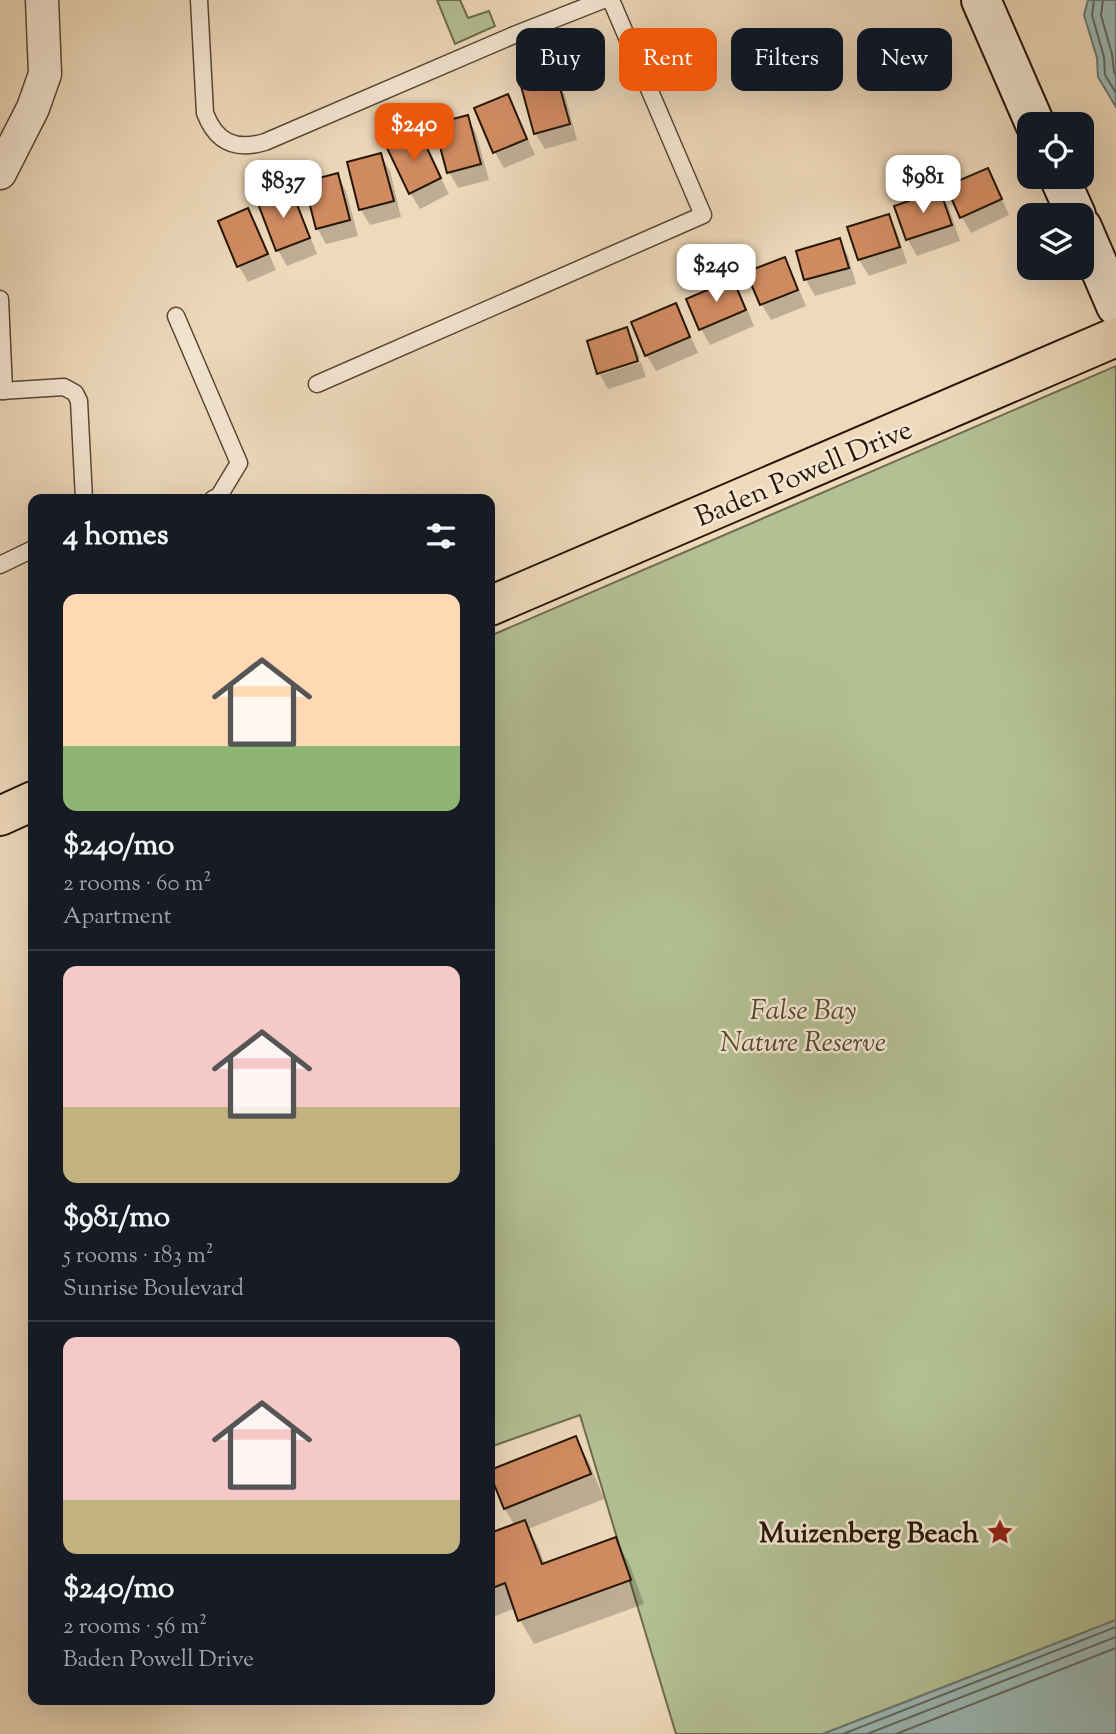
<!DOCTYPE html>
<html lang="en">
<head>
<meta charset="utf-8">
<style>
	:root { --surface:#171b24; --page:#20242c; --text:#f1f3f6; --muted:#9ea1a6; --line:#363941; --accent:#ea580c }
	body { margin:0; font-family:"Sorts Mill Goudy",serif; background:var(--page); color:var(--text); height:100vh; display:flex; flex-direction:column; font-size:26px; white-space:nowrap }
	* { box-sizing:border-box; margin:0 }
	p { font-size:23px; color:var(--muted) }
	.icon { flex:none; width:38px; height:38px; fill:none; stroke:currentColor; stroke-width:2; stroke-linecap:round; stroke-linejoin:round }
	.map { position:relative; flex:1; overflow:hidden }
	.sheet { position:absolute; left:28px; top:494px; width:467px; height:1211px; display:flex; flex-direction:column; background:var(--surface); border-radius:14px; box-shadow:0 7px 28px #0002 }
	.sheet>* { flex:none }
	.hud { position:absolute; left:516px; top:28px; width:494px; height:63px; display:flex; gap:14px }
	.buttons { position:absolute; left:1017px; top:112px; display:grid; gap:14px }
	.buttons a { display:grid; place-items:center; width:77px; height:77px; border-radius:14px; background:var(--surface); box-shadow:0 7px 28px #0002; font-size:35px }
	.price { position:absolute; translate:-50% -60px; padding:0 16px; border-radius:14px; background:#fff; color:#222; font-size:23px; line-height:46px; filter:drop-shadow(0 2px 4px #0008) }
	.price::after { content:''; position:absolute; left:50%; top:42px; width:21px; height:16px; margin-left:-10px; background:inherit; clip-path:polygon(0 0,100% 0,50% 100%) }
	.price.active { background:var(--accent); color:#fff }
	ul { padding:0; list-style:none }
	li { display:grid; align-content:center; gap:14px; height:371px; padding:0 35px }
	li+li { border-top:2px solid var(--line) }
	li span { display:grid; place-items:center; height:217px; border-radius:14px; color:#555 }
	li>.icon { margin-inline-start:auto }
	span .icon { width:126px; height:126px; fill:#fffc; stroke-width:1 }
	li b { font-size:30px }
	h2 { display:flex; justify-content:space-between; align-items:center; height:84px; padding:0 35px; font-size:30px }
	.tag { padding:0 24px; border-radius:14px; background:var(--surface); box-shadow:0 7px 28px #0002; font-size:24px; line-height:63px }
	.tag.active { background:var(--accent); color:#fff }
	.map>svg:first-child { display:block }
	.green { fill:#b3c094; stroke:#6d6c4d; stroke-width:2 }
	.water { fill:#9bb9b7; stroke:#6d7870; stroke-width:2 }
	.shadow { fill:#0003 }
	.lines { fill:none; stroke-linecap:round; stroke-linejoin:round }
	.shore { stroke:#61685e; stroke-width:2 }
	.building { fill:#d18b61; stroke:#271706; stroke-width:2 }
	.lane-casing { stroke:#594833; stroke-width:19 }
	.street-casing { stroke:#594833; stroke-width:35 }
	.secondary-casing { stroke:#271706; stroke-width:42 }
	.primary-casing { stroke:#271706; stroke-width:42 }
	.lane { stroke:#f4e6d3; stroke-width:16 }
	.street { stroke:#f4e6d3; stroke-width:32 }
	.secondary { stroke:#f4e6d3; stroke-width:38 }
	.primary { stroke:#eed9bb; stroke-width:38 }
	.labels { text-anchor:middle; stroke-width:5; stroke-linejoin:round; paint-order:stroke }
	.street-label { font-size:28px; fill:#271706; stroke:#f4e6d3 }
	.park-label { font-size:28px; font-style:italic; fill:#514a31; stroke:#f4e6d3 }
	.poi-label { font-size:28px; font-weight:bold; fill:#271706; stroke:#f4e6d3; text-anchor:end }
</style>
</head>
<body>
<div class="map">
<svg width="1116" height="1734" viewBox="0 0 1116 1734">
	<rect width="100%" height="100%" fill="#eed9bb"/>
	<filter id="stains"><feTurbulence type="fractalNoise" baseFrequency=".00286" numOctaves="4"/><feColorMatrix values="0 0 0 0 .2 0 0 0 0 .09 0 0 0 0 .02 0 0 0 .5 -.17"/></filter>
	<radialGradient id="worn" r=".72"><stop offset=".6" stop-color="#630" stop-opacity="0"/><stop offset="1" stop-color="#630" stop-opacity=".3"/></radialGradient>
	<g class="green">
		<path d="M437,0h23l8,18 21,-7 6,15 -40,18z"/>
		<path d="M1116,366v1254l-293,114h-147l-96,-319 -90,32v-811z"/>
	</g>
	<g class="water">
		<path d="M1088,0h28v107l-18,-30 -1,-19 -13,-43z"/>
		<path d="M1116,1620v114h-293z"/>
	</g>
	<g class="shadow">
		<path d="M556,79l9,16 12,45 -32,9 -10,-16z"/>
		<path d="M507,96l9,16 19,43 -31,13 -9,-16z"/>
		<path d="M467,117l9,16 13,47 -31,8 -9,-16z"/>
		<path d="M419,135l30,59 -29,15 -10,-16z"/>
		<path d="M381,155l9,16 11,46 -31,8 -9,-15 -12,-47z"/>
		<path d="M987,170l9,16 13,29 -38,18 -9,-16z"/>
		<path d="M337,175l9,16 12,45 -32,8 -9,-16z"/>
		<path d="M290,191l9,16 18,47 -30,12 -9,-16z"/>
		<path d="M939,192l10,16 11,33 -43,15 -9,-16 -11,-33z"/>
		<path d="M248,210l9,16 19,44 -28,12 -9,-16z"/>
		<path d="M888,216l9,16 10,31 -38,13 -10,-16 -10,-32z"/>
		<path d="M839,240l9,16 8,28 -41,12 -9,-16 -8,-28z"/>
		<path d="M784,259l9,16 13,31 -35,14 -9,-15 -13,-32z"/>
		<path d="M733,282l9,15 12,29 -44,19 -9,-16z"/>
		<path d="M675,305l9,16 14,32 -42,18 -9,-15 -14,-33z"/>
		<path d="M626,329l9,16 5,13 -41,13v4l-10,-33z"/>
		<path d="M641,362l5,15 -38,12 -8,-14z"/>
		<path d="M575,1438l14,24 15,37 -76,30 10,17 7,19 70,-26 14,24 15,41 -110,40 -14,-24 -4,-12 -26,10v-83l25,-9 -10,-17 -14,-38z"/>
	</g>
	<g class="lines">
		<g class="shore">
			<path d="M1094,0l-2,15 12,42 1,18 11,18"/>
			<path d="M1103,0l-2,15 11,39 2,18 2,4"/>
			<path d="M843,1734l273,-107"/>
			<path d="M867,1734l249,-97"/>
			<path d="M896,1734l220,-86"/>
		</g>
	</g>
	<g class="building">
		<path d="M557,77l13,47 -36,10 -13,-48z"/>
		<path d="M508,94l19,45 -34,14 -19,-45z"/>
		<path d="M468,115l13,49 -34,9 -13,-49z"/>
		<path d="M420,133l21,45 -32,16 -22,-46z"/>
		<path d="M381,153l13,48 -35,9 -12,-48z"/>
		<path d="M988,168l14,31 -42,19 -14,-32z"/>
		<path d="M338,173l12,47 -34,9 -12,-47z"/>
		<path d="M291,189l19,49 -34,13 -19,-50z"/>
		<path d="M940,190l12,35 -46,15 -12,-34z"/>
		<path d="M248,208l20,46 -31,13 -19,-46z"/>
		<path d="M889,214l11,33 -42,13 -11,-33z"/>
		<path d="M840,238l9,30 -45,12 -8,-29z"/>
		<path d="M785,257l13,33 -38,15 -14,-33z"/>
		<path d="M733,279l13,31 -47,20 -13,-31z"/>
		<path d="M676,303l14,34 -45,19 -14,-34z"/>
		<path d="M627,327l11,34 -41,13 -10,-33z"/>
		<path d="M576,1436l15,38 -87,35 -14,-35v-4z"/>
		<path d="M525,1520l17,44 74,-27 15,43 -113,41 -13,-38 -15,6v-56z"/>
	</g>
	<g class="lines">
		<g class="lane-casing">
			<g id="lane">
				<path d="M199,0l6,113c11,29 30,38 60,29l249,-107 89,-35"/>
				<path d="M0,299l4,92"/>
				<path d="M176,316l63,147 -20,33 -6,3"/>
				<path d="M317,384l386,-169 -92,-215"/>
				<path d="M0,391l64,-4 11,6 4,8 5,98"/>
				<path d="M0,565l33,-16"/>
			</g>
		</g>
		<g class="street-casing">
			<path id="street" d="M0,173l33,-65 12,-34 -3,-74"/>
		</g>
		<g class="secondary-casing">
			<g id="secondary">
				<path d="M981,0l54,124"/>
				<path d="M1059,177l17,38"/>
				<path d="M1082,227l34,79"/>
			</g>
		</g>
		<g class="primary-casing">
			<g id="primary">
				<path d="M490,606l626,-269"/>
				<path d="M0,816l33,-15"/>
			</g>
		</g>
		<use href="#lane" class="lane"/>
		<use href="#street" class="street"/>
		<use href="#secondary" class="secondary"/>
		<use href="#primary" class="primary"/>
	</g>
	<defs>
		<g id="sight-bare" transform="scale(2.1)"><path d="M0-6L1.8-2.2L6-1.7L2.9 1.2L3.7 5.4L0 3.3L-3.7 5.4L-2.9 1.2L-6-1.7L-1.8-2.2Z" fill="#8f2418" stroke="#f4e6d3" stroke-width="2.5" paint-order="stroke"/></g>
	</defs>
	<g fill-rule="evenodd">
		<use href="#sight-bare" x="1000" y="1532"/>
	</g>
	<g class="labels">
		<g class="street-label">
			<text transform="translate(803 472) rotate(-23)" y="10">Baden Powell Drive</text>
		</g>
		<g class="park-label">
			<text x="803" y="1019">False Bay<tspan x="803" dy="32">Nature Reserve</tspan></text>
		</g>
		<g class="poi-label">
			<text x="979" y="1542">Muizenberg Beach</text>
		</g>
	</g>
	<rect width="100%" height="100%" filter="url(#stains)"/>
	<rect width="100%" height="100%" fill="url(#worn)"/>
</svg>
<div class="buttons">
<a><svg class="icon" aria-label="locate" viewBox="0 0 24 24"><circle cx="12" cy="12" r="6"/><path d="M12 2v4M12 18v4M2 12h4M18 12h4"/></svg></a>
<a><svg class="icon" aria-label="layers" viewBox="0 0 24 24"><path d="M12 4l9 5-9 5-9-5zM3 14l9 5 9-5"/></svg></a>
</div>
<b class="price active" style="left:414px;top:163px">$240</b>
<b class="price" style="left:923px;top:215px">$981</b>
<b class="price" style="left:283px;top:220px">$837</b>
<b class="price" style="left:716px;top:304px">$240</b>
<div class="hud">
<a class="tag">Buy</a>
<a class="tag active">Rent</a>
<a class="tag">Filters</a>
<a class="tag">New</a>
</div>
<section class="sheet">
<h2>4 homes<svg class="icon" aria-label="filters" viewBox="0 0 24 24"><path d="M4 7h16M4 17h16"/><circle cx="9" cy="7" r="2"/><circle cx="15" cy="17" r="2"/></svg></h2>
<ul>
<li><span style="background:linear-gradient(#ffd9b3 70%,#8fb573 0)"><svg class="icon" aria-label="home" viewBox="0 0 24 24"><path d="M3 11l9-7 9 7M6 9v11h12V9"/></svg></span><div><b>$240/mo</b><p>2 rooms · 60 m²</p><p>Apartment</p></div></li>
<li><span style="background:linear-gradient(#f6c9c9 65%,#c2b280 0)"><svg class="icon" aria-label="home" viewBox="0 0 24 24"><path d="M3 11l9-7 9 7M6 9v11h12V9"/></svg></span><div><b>$981/mo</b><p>5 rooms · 183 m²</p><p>Sunrise Boulevard</p></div></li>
<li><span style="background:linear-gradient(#f6c9c9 75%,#c2b280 0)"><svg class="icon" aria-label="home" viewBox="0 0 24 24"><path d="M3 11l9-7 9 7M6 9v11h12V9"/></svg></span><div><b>$240/mo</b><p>2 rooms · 56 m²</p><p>Baden Powell Drive</p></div></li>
</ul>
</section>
</div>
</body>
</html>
